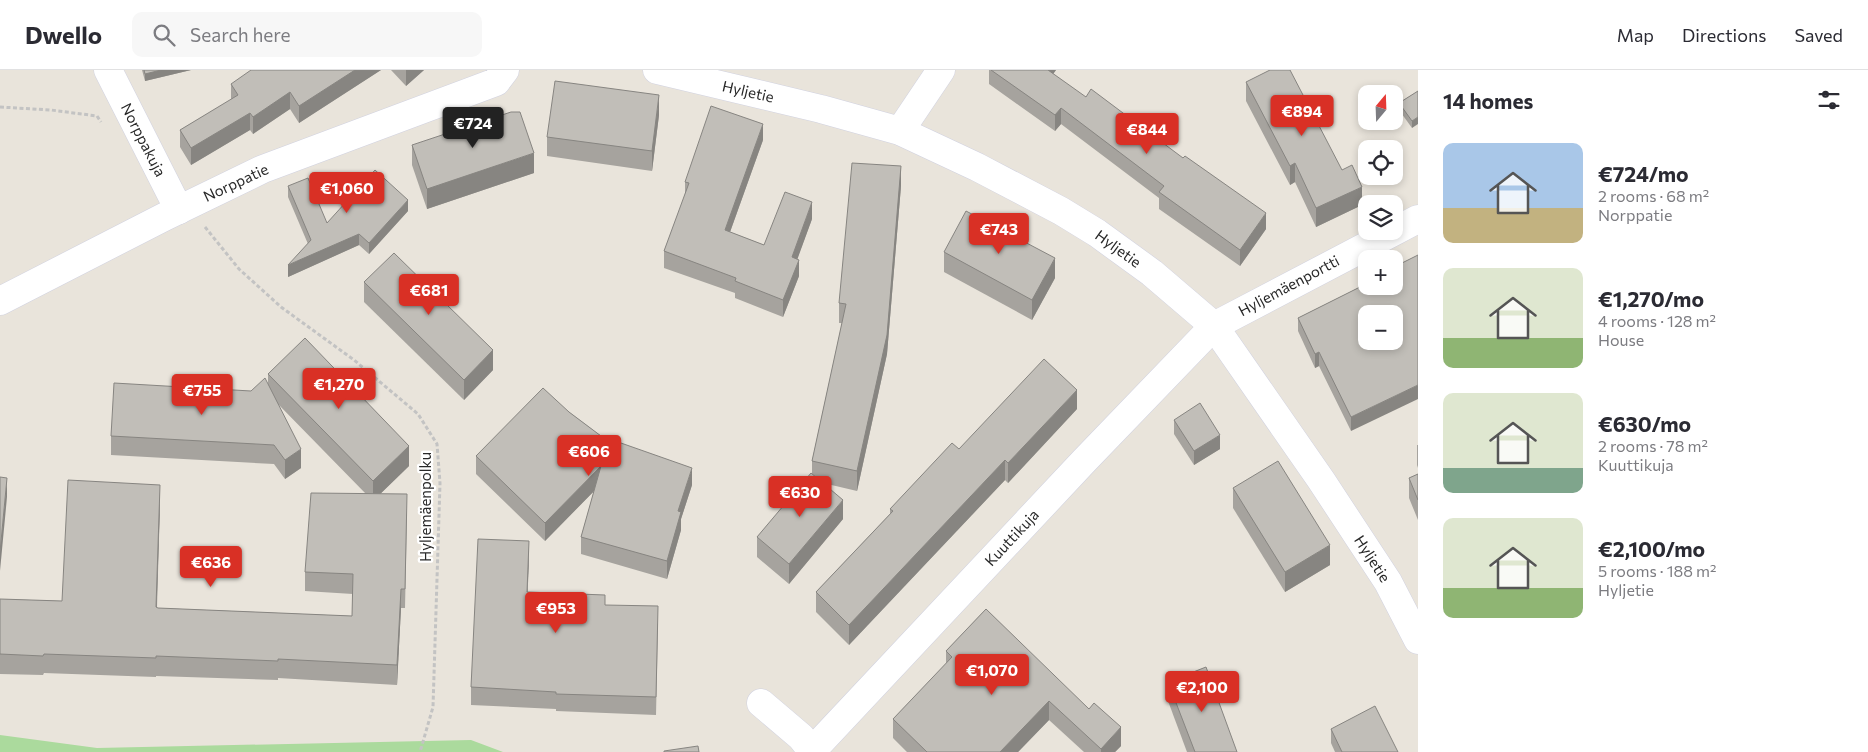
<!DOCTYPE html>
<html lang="en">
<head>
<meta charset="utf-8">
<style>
	:root { --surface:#fff; --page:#f7f7f7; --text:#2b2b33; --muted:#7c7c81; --line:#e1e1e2; --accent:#d93025 }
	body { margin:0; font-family:Commissioner,sans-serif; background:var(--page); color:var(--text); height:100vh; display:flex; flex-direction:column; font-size:19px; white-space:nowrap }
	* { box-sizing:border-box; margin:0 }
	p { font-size:16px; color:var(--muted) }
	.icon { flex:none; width:28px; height:28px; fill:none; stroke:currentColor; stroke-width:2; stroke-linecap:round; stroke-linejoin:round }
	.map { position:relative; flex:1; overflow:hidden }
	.panel { display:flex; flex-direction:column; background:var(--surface); width:450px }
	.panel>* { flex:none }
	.needle { width:32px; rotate:19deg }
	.controls { position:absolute; left:1358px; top:15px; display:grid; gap:10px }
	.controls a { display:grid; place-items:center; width:45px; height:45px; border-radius:10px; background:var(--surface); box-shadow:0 2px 8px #0003; font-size:25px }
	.price { position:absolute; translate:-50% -42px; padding:0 11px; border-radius:5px; background:var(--accent); color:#fff; font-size:16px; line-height:32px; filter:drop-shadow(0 1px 2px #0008) }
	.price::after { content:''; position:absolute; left:50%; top:30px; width:15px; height:11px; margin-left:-8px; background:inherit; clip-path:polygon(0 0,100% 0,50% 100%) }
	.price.selected { background:#222; color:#fff }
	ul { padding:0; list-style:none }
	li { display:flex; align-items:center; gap:15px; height:125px; padding:0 25px }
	li span { display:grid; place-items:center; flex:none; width:140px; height:100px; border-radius:10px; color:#555 }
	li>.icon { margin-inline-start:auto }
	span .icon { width:60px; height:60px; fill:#fffc; stroke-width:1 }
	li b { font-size:21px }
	h2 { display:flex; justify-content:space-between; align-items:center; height:60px; padding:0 25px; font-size:21px }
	header { display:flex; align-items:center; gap:30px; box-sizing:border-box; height:70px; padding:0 25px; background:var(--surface); border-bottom:1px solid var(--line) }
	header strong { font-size:24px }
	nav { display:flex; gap:28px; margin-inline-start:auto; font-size:18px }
	.search { width:350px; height:45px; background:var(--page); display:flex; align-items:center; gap:12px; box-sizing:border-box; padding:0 18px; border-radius:10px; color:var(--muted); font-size:19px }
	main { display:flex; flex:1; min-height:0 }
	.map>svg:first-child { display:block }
	.green { fill:#abda9d }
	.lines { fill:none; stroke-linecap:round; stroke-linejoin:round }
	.minor-casing { stroke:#d1d2e0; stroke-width:29 }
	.path { stroke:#c3c3c3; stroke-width:3; stroke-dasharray:4 2.5; stroke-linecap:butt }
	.minor { stroke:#fff; stroke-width:28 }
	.wall { fill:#a6a39e }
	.shaded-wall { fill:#878581 }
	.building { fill:#c1beb8; stroke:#878581; fill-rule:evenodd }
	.labels { text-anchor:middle; stroke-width:4.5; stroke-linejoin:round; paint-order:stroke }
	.street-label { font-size:15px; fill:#282828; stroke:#fff }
</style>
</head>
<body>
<header>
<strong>Dwello</strong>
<div class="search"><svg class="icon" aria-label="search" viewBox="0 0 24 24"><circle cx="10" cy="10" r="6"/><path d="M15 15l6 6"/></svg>Search here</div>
<nav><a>Map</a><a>Directions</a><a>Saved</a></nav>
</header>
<main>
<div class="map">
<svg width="1418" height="682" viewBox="0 0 1418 682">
	<rect width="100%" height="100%" fill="#e9e4db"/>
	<path class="green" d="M0,665l97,13 374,-8 32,12h-503z"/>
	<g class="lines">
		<g class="minor-casing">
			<g id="minor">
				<path d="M108,0l71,140"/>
				<path d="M657,0l164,39 79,22 77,36 84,44 36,22 55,40 62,53 107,154 67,102 30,58"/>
				<path d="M900,61l41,-61"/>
				<path d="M0,231l164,-84 99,-48 233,-87 9,-12"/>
				<path d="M761,633l40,34 11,14"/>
				<path d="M811,682l273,-291 130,-135 204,-107"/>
			</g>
		</g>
		<g class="path">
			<path d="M0,37l51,3 46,6 4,6"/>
			<path d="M205,157l34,42 42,38 73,53 64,54 19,30 3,39 -7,224 -13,45"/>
		</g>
		<use href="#minor" class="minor"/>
	</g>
	<g class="wall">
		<path d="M142,0h49l-46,11z"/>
		<path d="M275,0h106l-82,53 -9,-14 -37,25 -3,-4 -59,35 -11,-18v-17l51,-30v-16z"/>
		<path d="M391,0h33l-18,16z"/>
		<path d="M989,0h67l-3,4 213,155 -26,37 -81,-57v-11l-98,-74 -6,7 -66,-47z"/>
		<path d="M1246,12l96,88 20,35 -46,22 -21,-45 -5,3 -44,-84z"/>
		<path d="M1418,21l-6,37 -13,-18v-7z"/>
		<path d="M659,45l-7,56 -105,-15v-19z"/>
		<path d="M763,70l-33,92 34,13 48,-26 -15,40 2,17 -16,41 -48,-19v-5l-71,-25v-17l21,-55v-14z"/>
		<path d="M412,75l122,28 -107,36 -15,-44z"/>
		<path d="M288,116l39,37 81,-12 -39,43 -10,-9 -71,32 20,-33 -20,-47z"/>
		<path d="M901,116l-14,168 -30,137 -34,-8 20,36 -54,65 -32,-27v-20l55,-63v-13l30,-138h-3v-20z"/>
		<path d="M944,182l111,26 -23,42 -88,-48z"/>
		<path d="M364,212l129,88 -29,30 -100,-98z"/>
		<path d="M1366,214l-15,147 -32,-65 -4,2 -17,-37v-13z"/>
		<path d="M268,304l141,92 -29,28 27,20 -2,94h-4l-4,77 -119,-7v2l-122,-4v1l-112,-4 -1,2 -43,-1v-75l62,2 98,-97 -3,104 195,8 1,-22 -48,-3v-19l61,-78 -89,-91 24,65 -16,11 -11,-15 -163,-9v-19l140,-45 17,-6z"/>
		<path d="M1077,339l-69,74 -3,-3 -156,165 -33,-33v-20l74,-78v-5l69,-60z"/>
		<path d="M569,342l32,24 91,49 -11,34v11l-14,49 -86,-25v-17l13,-46 -49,50 -69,-67v-18z"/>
		<path d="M1174,350l46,29 -26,16 -20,-31z"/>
		<path d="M1417,375h1v23l-1,-3z"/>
		<path d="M1418,404v46l-9,-22v-20z"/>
		<path d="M1233,418l97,77 -45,27 -52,-84z"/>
		<path d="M529,488l-2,34 78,13 53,19 -2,91 -100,-4v-2l-85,-4v-18z"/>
		<path d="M986,539l135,137 -6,6h-31l-35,-32 -31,32h-111l-14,-14v-19l53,-55v-13z"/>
		<path d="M1168,612l69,70h-50l-19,-51z"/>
		<path d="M1331,659l67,23h-63l-4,-9z"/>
	</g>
	<g class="shaded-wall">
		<path d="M161,0h30l-46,11v-7z"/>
		<path d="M355,0h26l-82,53v-17z"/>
		<path d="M406,0h18l-18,16z"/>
		<path d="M1046,0h10l-10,14z"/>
		<path d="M290,22v17l-37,25v-17z"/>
		<path d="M659,25v20l-7,56v-20z"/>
		<path d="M1061,38v16l-6,7v-16z"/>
		<path d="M250,43v17l-59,35v-17z"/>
		<path d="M1418,47v7l-6,4v-7z"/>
		<path d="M763,54v16l-38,106v-16z"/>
		<path d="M534,83v20l-107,36v-20z"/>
		<path d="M1295,93v19l-5,3v-19z"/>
		<path d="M901,96v20l-14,168 -30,137v-20z"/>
		<path d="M1362,117v18l-46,22v-19z"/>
		<path d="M408,130v11l-39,43v-11z"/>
		<path d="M812,132v17l-20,55v-17z"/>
		<path d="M1266,143v16l-26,37v-16z"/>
		<path d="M359,164v11l-71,32v-12z"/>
		<path d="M1055,188v20l-23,42v-20z"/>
		<path d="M799,190v16l-16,41v-17z"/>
		<path d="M493,280v20l-29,30v-20z"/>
		<path d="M1319,282v14l-4,2v-14z"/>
		<path d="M1418,315v14l-67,32v-14z"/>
		<path d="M1077,320v19l-69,74v-20z"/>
		<path d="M1220,365v14l-26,16v-14z"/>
		<path d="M409,376v20l-36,35v-20z"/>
		<path d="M301,379v19l-16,11v-19z"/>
		<path d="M1005,390v20l-156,165v-20z"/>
		<path d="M601,396v18l-56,57v-18z"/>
		<path d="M692,398v17l-11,34v11l-14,49v-18l11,-50z"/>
		<path d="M7,408v19l-7,74v-19z"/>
		<path d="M160,415v19l-4,123v-20z"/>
		<path d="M843,430v19l-54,65v-20z"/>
		<path d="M529,471v17l-2,51v-17z"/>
		<path d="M1330,475v20l-45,27v-20z"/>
		<path d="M401,519v19l-4,77v-20z"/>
		<path d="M1049,631v19l-31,32h-18z"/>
		<path d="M1121,657v19l-6,6h-14v-3z"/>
	</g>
	<g class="building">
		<path d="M144,0h17l-16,4z"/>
		<path d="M251,0h104l-56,36 -9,-14 -37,25 -3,-4 -59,35 -11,-18 58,-35 -7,-11z"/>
		<path d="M991,0h57l38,27 5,-8 92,69 2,-2 81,57 -26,37 -81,-58 5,-6 -103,-78 -6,7z"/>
		<path d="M1270,0h20l52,100 10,-5 10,22 -46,21 -21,-45 -5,3 -44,-84z"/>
		<path d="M555,11l104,14 -7,56 -105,-14z"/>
		<path d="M1418,21v26l-6,4 -13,-18z"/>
		<path d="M711,36l52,18 -38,106 39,15 21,-53 27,10 -20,55 7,3 -16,40 -48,-19 1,-3 -72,-27 25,-68 -4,-1z"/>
		<path d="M511,42h9l14,41 -107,36 -15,-44z"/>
		<path d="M852,93l49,3 -14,169 -30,136 -45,-10 34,-157 -7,-1z"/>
		<path d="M375,100l33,30 -39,43 -10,-9 -71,31 23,-25 -23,-54 20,-8 19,45z"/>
		<path d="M966,141l89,47 -23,42 -88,-48z"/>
		<path d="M394,183l99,97 -29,30 -100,-98z"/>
		<path d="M1418,185v130l-67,32 -32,-65 -4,2 -17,-36 68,-34v2h28v-19zM1366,244h28v27h-28z"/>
		<path d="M305,268l104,108 -36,35 -105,-107z"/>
		<path d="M1044,289l33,31 -69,73 -3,-3 -156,165 -33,-33 77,-81 -3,-2 62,-66 7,6z"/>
		<path d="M265,308l36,71 -16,11 -11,-15 -163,-9 3,-53 137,8z"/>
		<path d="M543,318l26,24 32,24 91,32 -14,43 3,1 -14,49 -86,-24 20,-71 -56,57 -69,-67z"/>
		<path d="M1200,333l20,32 -26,16 -20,-31z"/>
		<path d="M1278,391l52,84 -45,27 -52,-84z"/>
		<path d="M811,403l32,27 -54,64 -32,-27z"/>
		<path d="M1418,404v26l-9,-22z"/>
		<path d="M0,407l7,1 -7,74z"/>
		<path d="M68,410l92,5 -4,122 2,1 194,8 1,-42 -48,-2 6,-79 96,1 -2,95h-4l-4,76 -119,-6v2l-122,-5v2l-112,-4 -1,2 -43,-2v-55l62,2z"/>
		<path d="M478,469l51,2 -2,51 78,3v10l53,1 -2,91 -100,-3v-2l-85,-5z"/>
		<path d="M986,539l103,100 5,-6 27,24 -20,22 -52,-48 -49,51h-73l-34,-33 59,-62 -6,-6z"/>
		<path d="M1206,597l31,85h-42l-27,-70z"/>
		<path d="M1375,636l23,46h-56l-11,-23z"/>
		<path d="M698,676l1,6h-35v-1z"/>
	</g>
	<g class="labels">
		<g class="street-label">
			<text transform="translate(748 22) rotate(13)" y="5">Hyljetie</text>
			<text transform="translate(143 70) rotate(63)" y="5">Norppakuja</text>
			<text transform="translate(236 113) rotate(-25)" y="5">Norppatie</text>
			<text transform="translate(1118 179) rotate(36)" y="5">Hyljetie</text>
			<text transform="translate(1289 216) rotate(-28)" y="5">Hyljemäenportti</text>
			<text transform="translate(426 437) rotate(-90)" y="5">Hyljemäenpolku</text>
			<text transform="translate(1012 468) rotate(-47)" y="5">Kuuttikuja</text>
			<text transform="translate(1372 489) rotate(57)" y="5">Hyljetie</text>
		</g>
	</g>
</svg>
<div class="controls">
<a><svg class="needle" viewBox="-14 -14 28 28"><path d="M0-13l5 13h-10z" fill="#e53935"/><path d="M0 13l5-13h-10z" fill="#7c7c81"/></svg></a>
<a><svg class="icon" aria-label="locate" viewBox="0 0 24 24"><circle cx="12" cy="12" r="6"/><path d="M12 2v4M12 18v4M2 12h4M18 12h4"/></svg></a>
<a><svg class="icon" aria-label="layers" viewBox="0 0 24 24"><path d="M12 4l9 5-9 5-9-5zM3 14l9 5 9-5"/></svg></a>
<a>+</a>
<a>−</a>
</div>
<b class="price" style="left:1302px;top:67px">€894</b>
<b class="price selected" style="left:473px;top:79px">€724</b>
<b class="price" style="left:1147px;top:85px">€844</b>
<b class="price" style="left:347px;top:144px">€1,060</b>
<b class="price" style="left:999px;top:185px">€743</b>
<b class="price" style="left:429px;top:246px">€681</b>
<b class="price" style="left:339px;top:340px">€1,270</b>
<b class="price" style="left:202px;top:346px">€755</b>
<b class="price" style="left:589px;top:407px">€606</b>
<b class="price" style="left:800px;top:448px">€630</b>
<b class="price" style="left:211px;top:518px">€636</b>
<b class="price" style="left:556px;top:564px">€953</b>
<b class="price" style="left:992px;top:626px">€1,070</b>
<b class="price" style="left:1202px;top:643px">€2,100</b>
</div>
<section class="panel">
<h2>14 homes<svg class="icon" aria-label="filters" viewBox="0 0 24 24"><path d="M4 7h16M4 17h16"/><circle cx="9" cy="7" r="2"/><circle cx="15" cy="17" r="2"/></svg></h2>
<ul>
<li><span style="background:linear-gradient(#a9c7e8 65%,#c2b280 0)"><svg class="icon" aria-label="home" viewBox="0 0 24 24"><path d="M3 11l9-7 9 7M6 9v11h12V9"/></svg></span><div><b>€724/mo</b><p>2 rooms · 68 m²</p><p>Norppatie</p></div></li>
<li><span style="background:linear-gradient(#dfe7d0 70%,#8fb573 0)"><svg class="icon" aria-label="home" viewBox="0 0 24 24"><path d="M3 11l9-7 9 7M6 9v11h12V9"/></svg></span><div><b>€1,270/mo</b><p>4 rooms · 128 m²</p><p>House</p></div></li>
<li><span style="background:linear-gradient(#dfe7d0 75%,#7fa58c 0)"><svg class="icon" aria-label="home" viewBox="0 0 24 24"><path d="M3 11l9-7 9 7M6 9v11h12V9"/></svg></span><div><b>€630/mo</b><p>2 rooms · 78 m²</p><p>Kuuttikuja</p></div></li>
<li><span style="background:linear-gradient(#dfe7d0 70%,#8fb573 0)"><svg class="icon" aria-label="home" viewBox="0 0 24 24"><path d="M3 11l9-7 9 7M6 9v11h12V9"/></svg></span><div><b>€2,100/mo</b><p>5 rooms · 188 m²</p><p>Hyljetie</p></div></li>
</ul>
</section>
</main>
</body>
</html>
